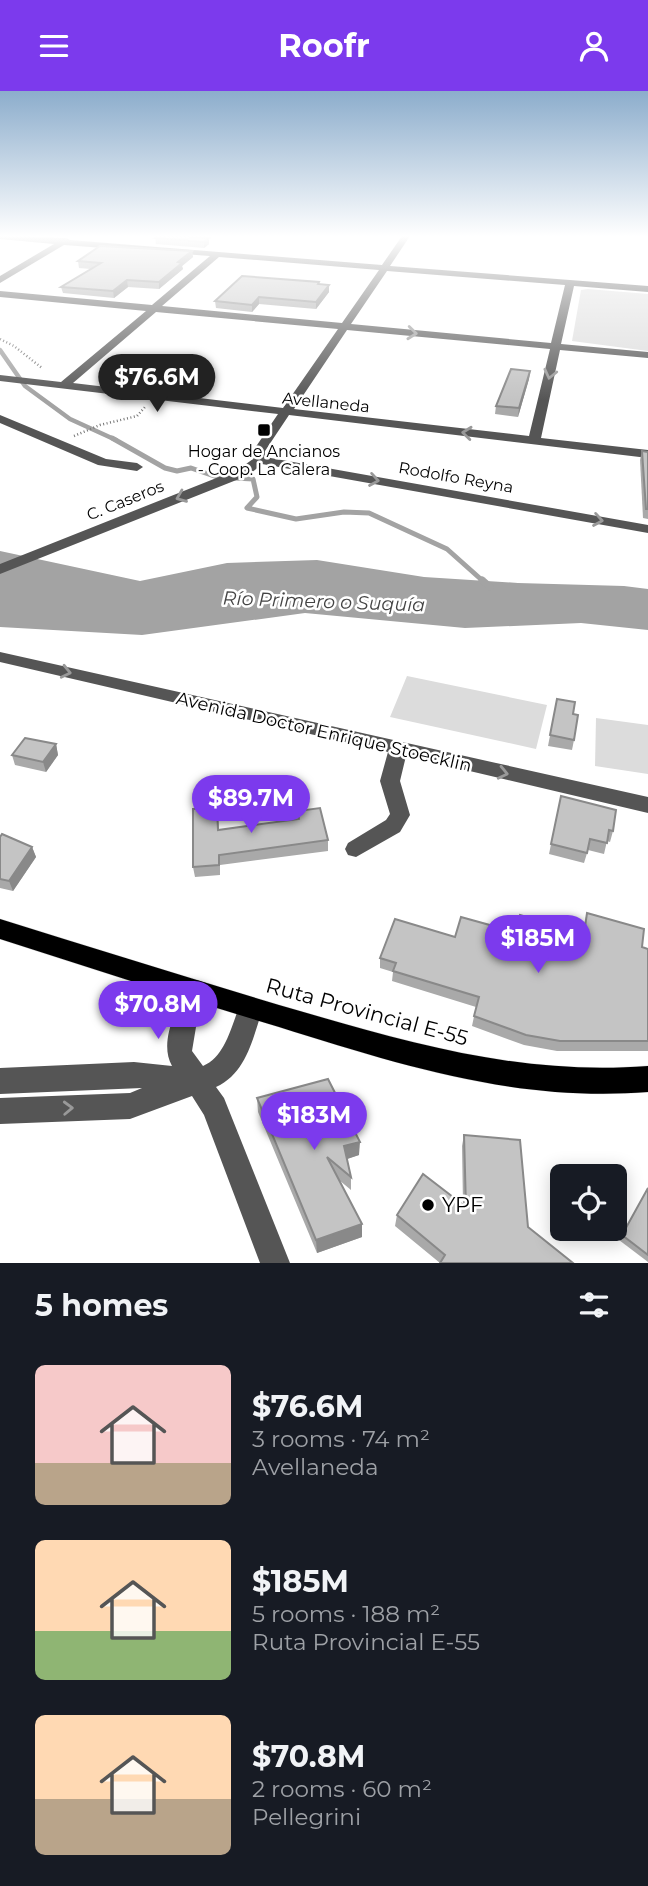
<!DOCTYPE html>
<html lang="en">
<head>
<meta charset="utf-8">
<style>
	:root { --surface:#171b24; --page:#20242c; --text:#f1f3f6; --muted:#9ea1a6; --accent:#7c3aed }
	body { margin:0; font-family:Montserrat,sans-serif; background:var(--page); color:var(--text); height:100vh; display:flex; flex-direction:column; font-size:26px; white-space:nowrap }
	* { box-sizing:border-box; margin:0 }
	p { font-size:23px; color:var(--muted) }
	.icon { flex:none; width:38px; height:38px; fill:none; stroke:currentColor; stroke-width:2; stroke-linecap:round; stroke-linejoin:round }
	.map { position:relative; height:1172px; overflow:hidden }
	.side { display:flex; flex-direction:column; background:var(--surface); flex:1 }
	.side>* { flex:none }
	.controls { position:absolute; left:550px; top:1073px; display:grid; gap:14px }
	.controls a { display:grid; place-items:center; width:77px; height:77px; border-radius:10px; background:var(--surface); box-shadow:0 4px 18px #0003; font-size:35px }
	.price { position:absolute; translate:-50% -60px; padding:0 16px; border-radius:24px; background:var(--accent); color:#fff; font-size:23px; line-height:46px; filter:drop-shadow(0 2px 4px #0008) }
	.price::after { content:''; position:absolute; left:50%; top:42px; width:21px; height:16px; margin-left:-10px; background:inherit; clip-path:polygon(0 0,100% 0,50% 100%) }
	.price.active { background:#222; color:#fff }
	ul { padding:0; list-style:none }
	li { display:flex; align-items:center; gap:21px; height:175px; padding:0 35px }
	li span { display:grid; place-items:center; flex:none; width:196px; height:140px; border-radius:10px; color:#555 }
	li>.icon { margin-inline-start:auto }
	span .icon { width:84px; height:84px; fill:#fffc; stroke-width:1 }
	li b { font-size:30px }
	h2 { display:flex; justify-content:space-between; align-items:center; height:84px; padding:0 35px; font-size:30px }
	header { display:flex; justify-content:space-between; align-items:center; height:91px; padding:0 35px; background:var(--accent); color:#fff; font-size:32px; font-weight:700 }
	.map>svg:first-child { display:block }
	.green { fill:#dcdcdc }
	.water { fill:#a3a3a3 }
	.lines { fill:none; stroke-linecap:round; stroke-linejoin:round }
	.stream-far2 { stroke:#a3a3a3; stroke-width:4.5 }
	.stream-far1 { stroke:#a3a3a3; stroke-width:5 }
	.stream { stroke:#a3a3a3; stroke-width:7 }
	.major-casing { stroke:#dbdbdb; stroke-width:1 }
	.path { stroke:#777; stroke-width:2.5; stroke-dasharray:1 2.5; stroke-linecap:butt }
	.minor { fill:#555; fill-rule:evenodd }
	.major { fill:#000; fill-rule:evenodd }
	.wall { fill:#a9a9a9 }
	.shaded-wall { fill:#898989 }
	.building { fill:#c4c4c4; stroke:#898989; stroke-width:2 }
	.oneway { stroke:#999 }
	.poi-dot { fill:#000; stroke:#fff; stroke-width:2.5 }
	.labels { text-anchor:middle; stroke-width:5; stroke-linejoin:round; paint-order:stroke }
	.far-street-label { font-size:16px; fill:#000; stroke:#fff }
	.far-poi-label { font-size:16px; fill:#000; stroke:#fff }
	.street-label { font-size:18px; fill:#000; stroke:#fff }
	.water-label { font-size:19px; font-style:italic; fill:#444; stroke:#fff }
	.near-street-label { font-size:21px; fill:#000; stroke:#fff }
	.near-poi-label { font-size:21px; fill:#000; stroke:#fff; text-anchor:start }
</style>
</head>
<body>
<header><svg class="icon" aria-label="menu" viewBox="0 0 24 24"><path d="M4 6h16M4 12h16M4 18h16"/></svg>Roofr<svg class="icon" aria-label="person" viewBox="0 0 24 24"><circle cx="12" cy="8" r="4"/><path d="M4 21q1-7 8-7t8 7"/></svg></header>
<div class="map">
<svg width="648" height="1172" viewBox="0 0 648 1172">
	<rect width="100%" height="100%" fill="#fff"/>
	<g class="green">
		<path d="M588,198l60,5v57l-76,-10 9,-51z"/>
		<path d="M407,585l140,29 -11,44 -146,-32z"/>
		<path d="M596,627l52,7v49l-53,-8z"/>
	</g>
	<path class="water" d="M0,460l140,30 87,-18 90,-3 107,17 94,6 106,3 24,3v41l-67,-7 -116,5 -160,-15 -163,22 -142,-8z"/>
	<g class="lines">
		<path class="stream-far2" d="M0,259l25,36 45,33 46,21"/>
		<path class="stream-far1" d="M112,347l53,30 12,3 14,-3 26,9 36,2 4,18 -10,11 49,11 48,-7 25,1 78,36 37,33"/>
		<path class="stream" d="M482,489l8,7"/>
		<g class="major-casing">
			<path id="major" d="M0,828c93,29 186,58 279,86 125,36 237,71 369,61v26c-132,10 -244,-26 -369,-65 -93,-28 -186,-58 -279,-88z"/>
		</g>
		<g class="path">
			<path d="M0,248l14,7 28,22"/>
			<path d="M74,345l26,-11 37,-9 8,-9"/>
		</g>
		<g class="minor">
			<path d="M0,145l66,2 4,2 312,25 20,-29h8l-20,30 258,20v6l-74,-6 -13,58 87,8v6l-88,-8 -19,88 107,12v8l-359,-43 -24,36v6l383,68v8l-386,-69 -13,11 -249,99v-10l239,-95 14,-10v-8l25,-37 -278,-33v-6l61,7 85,-71 -146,-14v-6l152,14 58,-49 -146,-11 -64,38v-7l54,-32 -54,-5zM219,166l160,13 -37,53 -180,-17zM387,180l178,14 -14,58 -200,-19zM156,221l182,17 -55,79 -210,-25zM347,239l203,19 -21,87 -235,-27z"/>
			<path d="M0,324l106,44 31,4 6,4 -6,4 -39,-6 -98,-42z"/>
			<path d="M0,561l648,145v16l-242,-57 -6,25 10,34 -10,17 -44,25 -8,-2 -3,-6 3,-6 38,-23 4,-6 -10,-33 8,-29 -388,-90z"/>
			<path d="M197,889l9,3 3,8 -13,36 -4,24 11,15c24,-10 29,-44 39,-66l9,-3 9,3 3,8c-10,29 -16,65 -47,79l8,11 66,165h-30l-56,-148 -12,-19 -62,23 -130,5v-26l130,-5 12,-5 -142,6v-26l134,-6 38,4c-14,-25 6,-59 16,-83z"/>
		</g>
		<use href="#major" class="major"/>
	</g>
	<g class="wall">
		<path d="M189,145l20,8 -5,4 -48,-4 -1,-6z"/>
		<path d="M192,160l1,6 -11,9 1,3 -24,20 -31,-2 -14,11 -51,-5 -2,-6 30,-18 -12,-1 -1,-7z"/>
		<path d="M319,193l10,1v7l-13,17 -57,-5 -7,8 -36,-4 -1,-7z"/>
		<path d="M530,280l-1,8 -11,38 -23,-3 1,-8z"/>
		<path d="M642,360l6,1v67l-5,-1 -3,-58z"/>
		<path d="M557,608l16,15 1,26 -2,10 -24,-4z"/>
		<path d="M56,653l2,11 -12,17 -31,-7 -3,-10z"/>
		<path d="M561,705l52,35 -3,11 -3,-1 -3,13 -16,-4 -4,13 -35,-9z"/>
		<path d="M217,716l2,23 79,-11v-8l30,29v11l-108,14v10l-25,2 -2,-10z"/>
		<path d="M0,746l32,10 4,10 -23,34 -13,-3z"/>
		<path d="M587,822l55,34 6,2v102h-91l-33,-6 -52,-19 4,-19 -84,-26 1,-9 -13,-4v-10l75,-21 60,-5 67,1z"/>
		<path d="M257,1007l102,57 -12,4 4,18v13l-12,-10 23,57 -45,16 -59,-141z"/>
		<path d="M464,1044l64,92 -88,36 -45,-37 2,-11 66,-10 -1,-59z"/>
		<path d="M648,1097v74l-29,-22z"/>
	</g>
	<g class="shaded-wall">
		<path d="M209,147v6l-5,4v-6z"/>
		<path d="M192,160l1,6 -11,9 1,3 -24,20v-7l19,-20z"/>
		<path d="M127,189l1,7 -14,11 -1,-7z"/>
		<path d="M329,194v7l-13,17v-7z"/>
		<path d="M259,206v7l-7,8v-7z"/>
		<path d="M530,280l-1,8 -11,38 1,-9z"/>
		<path d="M56,653l2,11 -12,17 -3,-10z"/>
		<path d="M32,756l4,10 -23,34 -4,-10z"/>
		<path d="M360,1051l-1,13 -15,5v-14z"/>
		<path d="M362,1133v13l-45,16 -1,-13z"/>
	</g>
	<g class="building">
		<path d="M158,145h31l20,2 -5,4 -49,-4z"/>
		<path d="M100,155l92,5 -14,11 4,1 -23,19 -32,-2 -14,11 -52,-4 40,-24 -23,-2z"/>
		<path d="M242,185l77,6 -1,2 11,1 -13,17 -57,-5 -7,8 -37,-4z"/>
		<path d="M511,278l19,2 -11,37 -23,-2z"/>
		<path d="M642,360l6,1v57h-2z"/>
		<path d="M557,608l18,3 -2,12 5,1 -4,25 -24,-5z"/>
		<path d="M25,647l31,6 -13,18 -31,-7z"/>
		<path d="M561,705l55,14 -3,21 -4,-1 -2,13 -17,-4 -3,14 -36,-9z"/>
		<path d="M217,716l1,23 81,-11 -1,-8 22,-3 8,32 -109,15v10l-26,2v-58z"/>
		<path d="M2,743l30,13 -23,34 -9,-2v-42z"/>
		<path d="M587,822l57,16 -2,18 6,2v92h-88l-34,-6 -52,-19 5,-19 -86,-26 3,-8 -16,-5 15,-39 60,18 6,-20 54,15 5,-17 64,19z"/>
		<path d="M328,988l32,63 -16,4 7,31 -24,-20 35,67 -46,16 -59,-142z"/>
		<path d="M464,1044l56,5 8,87 45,36h-133l5,-8 -48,-40 26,-41 43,33z"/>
		<path d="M648,1097v67l-26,-20z"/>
	</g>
	<defs><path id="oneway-chevron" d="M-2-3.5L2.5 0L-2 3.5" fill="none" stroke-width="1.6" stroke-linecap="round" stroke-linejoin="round" transform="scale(1.75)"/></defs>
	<g class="oneway">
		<use href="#oneway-chevron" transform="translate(412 242) rotate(6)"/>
		<use href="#oneway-chevron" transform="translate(550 283) rotate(103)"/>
		<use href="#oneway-chevron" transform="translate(467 342) rotate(-174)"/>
		<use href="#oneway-chevron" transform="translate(374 389) rotate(10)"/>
		<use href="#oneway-chevron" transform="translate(181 406) rotate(158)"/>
		<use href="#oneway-chevron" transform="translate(598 429) rotate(10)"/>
		<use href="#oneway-chevron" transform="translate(66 581) rotate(13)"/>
		<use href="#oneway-chevron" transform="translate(503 682) rotate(13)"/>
		<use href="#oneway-chevron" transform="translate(68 1017) rotate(-2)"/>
	</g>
	<linearGradient id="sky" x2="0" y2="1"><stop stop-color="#8cadcc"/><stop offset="0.47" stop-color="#fff"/><stop offset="1" stop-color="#fff" stop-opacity="0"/></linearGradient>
	<rect width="648" height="309" fill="url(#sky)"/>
	<g class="poi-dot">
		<rect x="257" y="332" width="14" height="14" rx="3.5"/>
		<circle cx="428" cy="1114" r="7"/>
	</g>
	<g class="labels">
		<g class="far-street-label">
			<text transform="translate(326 311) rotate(6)" y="6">Avellaneda</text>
			<text transform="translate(456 386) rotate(10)" y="6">Rodolfo Reyna</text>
			<text transform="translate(125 409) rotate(-22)" y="6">C. Caseros</text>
		</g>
		<g class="far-poi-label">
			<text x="264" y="366">Hogar de Ancianos<tspan x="264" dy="18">- Coop. La Calera</tspan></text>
		</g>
		<g class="street-label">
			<text transform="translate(324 641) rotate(13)" y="6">Avenida Doctor Enrique Stoecklin</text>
		</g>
		<g class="water-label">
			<text transform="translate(324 510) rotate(2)" y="7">Río Primero o Suquía</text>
		</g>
		<g class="near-street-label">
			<text transform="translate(367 921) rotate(15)" y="7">Ruta Provincial E-55</text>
		</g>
		<g class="near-poi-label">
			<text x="442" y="1121">YPF</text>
		</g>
	</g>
</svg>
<div class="controls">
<a><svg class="icon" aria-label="locate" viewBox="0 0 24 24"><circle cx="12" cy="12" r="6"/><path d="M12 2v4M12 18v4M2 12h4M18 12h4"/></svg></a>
</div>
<b class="price active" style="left:157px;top:323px">$76.6M</b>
<b class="price" style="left:251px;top:744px">$89.7M</b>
<b class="price" style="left:538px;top:884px">$185M</b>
<b class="price" style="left:158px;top:950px">$70.8M</b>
<b class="price" style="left:314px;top:1061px">$183M</b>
</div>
<section class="side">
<h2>5 homes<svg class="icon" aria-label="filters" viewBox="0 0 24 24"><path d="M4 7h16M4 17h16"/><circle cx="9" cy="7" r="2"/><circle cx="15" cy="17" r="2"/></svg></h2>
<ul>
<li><span style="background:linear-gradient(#f6c9c9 70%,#b9a48a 0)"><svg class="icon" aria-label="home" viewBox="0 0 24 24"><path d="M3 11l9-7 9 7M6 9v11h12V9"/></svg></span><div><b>$76.6M</b><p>3 rooms · 74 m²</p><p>Avellaneda</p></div></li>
<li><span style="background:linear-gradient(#ffd9b3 65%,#8fb573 0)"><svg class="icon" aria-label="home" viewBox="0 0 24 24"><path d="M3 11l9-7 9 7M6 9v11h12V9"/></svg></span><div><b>$185M</b><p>5 rooms · 188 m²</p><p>Ruta Provincial E-55</p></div></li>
<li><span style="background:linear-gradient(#ffd9b3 60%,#b9a48a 0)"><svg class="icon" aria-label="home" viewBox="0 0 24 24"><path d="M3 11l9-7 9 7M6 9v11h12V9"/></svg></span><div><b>$70.8M</b><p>2 rooms · 60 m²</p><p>Pellegrini</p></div></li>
</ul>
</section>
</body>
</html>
